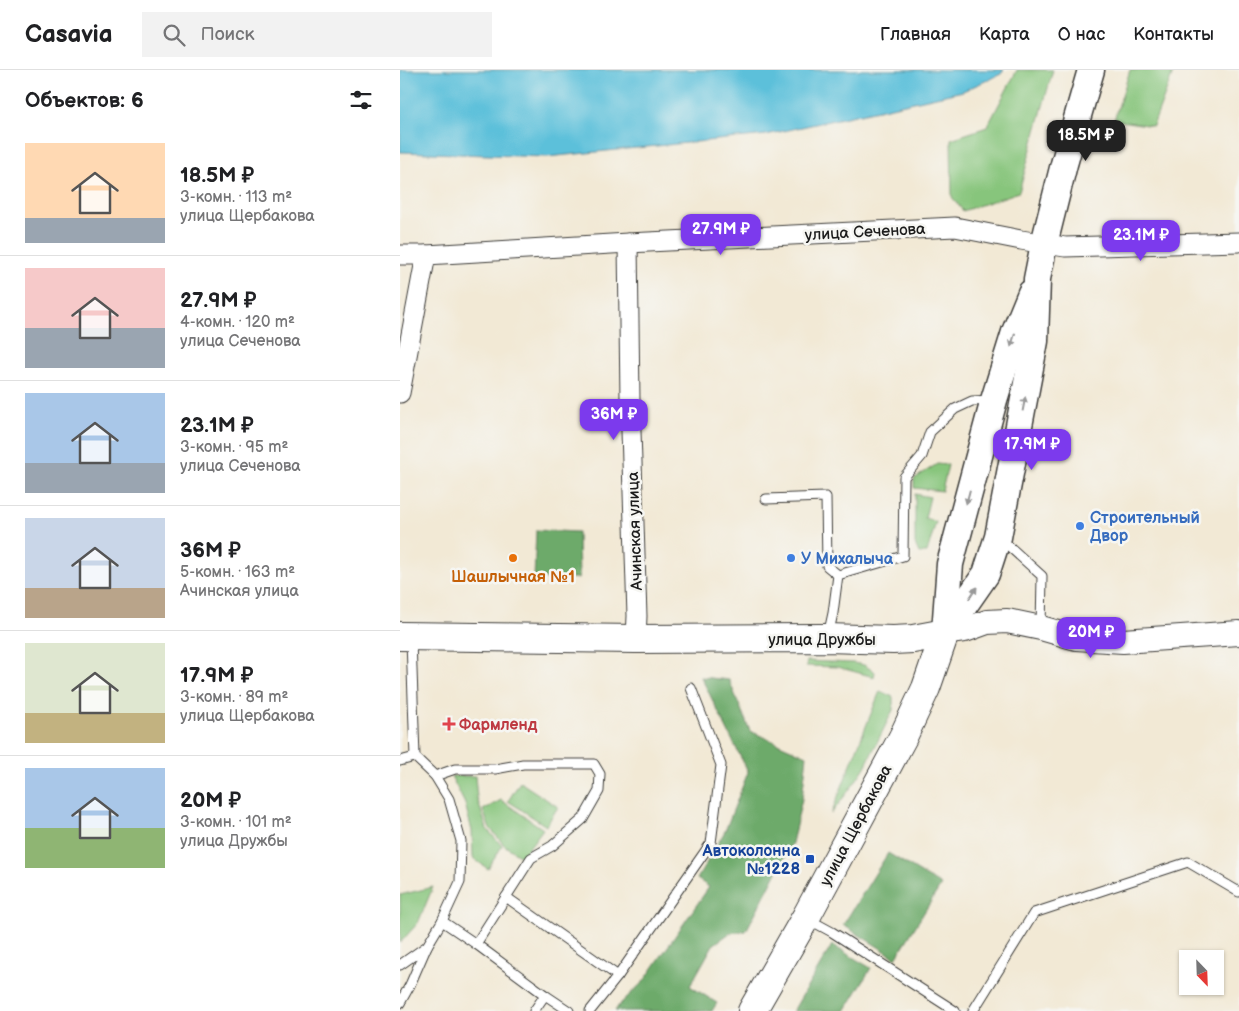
<!DOCTYPE html>
<html lang="ru">
<head>
<meta charset="utf-8">
<style>
	:root { --surface:#fff; --page:#f2f2f2; --text:#202124; --muted:#757577; --line:#e0e0e0; --accent:#7c3aed }
	body { margin:0; font-family:"Balsamiq Sans",sans-serif; background:var(--page); color:var(--text); height:100vh; display:flex; flex-direction:column; font-size:19px; white-space:nowrap }
	* { box-sizing:border-box; margin:0 }
	p { font-size:16px; color:var(--muted) }
	.icon { flex:none; width:28px; height:28px; fill:none; stroke:currentColor; stroke-width:2; stroke-linecap:round; stroke-linejoin:round }
	.map { position:relative; flex:1; overflow:hidden }
	.side { display:flex; flex-direction:column; background:var(--surface); width:400px }
	.side>* { flex:none }
	.needle { width:32px; rotate:157deg }
	.tools { position:absolute; left:779px; top:880px; display:grid; gap:10px }
	.tools a { display:grid; place-items:center; width:45px; height:45px; border-radius:0px; background:var(--surface); box-shadow:0 1px 4px #0004; font-size:25px }
	.price { position:absolute; translate:-50% -42px; padding:0 11px; border-radius:10px; background:var(--accent); color:#fff; font-size:16px; line-height:32px; filter:drop-shadow(0 1px 2px #0008) }
	.price::after { content:''; position:absolute; left:50%; top:30px; width:15px; height:11px; margin-left:-8px; background:inherit; clip-path:polygon(0 0,100% 0,50% 100%) }
	.price.active { background:#222; color:#fff }
	ul { padding:0; list-style:none }
	li { display:flex; align-items:center; gap:15px; height:125px; padding:0 25px }
	li+li { border-top:1px solid var(--line) }
	li span { display:grid; place-items:center; flex:none; width:140px; height:100px; border-radius:0px; color:#555 }
	li>.icon { margin-inline-start:auto }
	span .icon { width:60px; height:60px; fill:#fffc; stroke-width:1 }
	li b { font-size:21px }
	h2 { display:flex; justify-content:space-between; align-items:center; height:60px; padding:0 25px; font-size:21px }
	header { display:flex; align-items:center; gap:30px; box-sizing:border-box; height:70px; padding:0 25px; background:var(--surface); border-bottom:1px solid var(--line) }
	header strong { font-size:24px }
	nav { display:flex; gap:28px; margin-inline-start:auto; font-size:18px }
	.search { width:350px; height:45px; background:var(--page); display:flex; align-items:center; gap:12px; box-sizing:border-box; padding:0 18px; border-radius:0px; color:var(--muted); font-size:19px }
	main { display:flex; flex:1; min-height:0 }
	.map>svg:first-child { display:block }
	.green { fill:#87c57b; stroke:#52704c }
	.forest { fill:#6daa6b; stroke:#446344 }
	.water { fill:#5cc0da; stroke:#3c6e7b }
	.lines { fill:none; stroke-linecap:round; stroke-linejoin:round }
	.service-casing { stroke:#3c3b38; stroke-width:11 }
	.minor-casing { stroke:#3c3b38; stroke-width:21 }
	.tertiary-casing { stroke:#3c3b38; stroke-width:26 }
	.secondary-casing { stroke:#3c3b38; stroke-width:29 }
	.primary-casing { stroke:#3c3b38; stroke-width:30 }
	.service { stroke:#fff; stroke-width:9 }
	.minor { stroke:#fff; stroke-width:19 }
	.tertiary { stroke:#fff; stroke-width:24 }
	.secondary { stroke:#fff; stroke-width:26 }
	.primary { stroke:#fff; stroke-width:28 }
	.oneway { fill:#999 }
	.shop-dot { fill:#3f7fe0; stroke:#f6f6f2; stroke-width:2 }
	.food-dot { fill:#e8710a; stroke:#f6f6f2; stroke-width:2 }
	.health-dot { fill:#e0444e; stroke:#f6f6f2; stroke-width:2 }
	.transit-dot { fill:#1a4fb4; stroke:#f6f6f2; stroke-width:2 }
	.labels { text-anchor:middle; stroke-width:5; stroke-linejoin:round; paint-order:stroke }
	.street-label { font-size:16px; fill:#1c1c1c; stroke:#f6f6f2 }
	.shop-label { font-size:16px; font-weight:bold; fill:#366cbe; stroke:#f6f6f2; text-anchor:start }
	.food-label { font-size:16px; font-weight:bold; fill:#c56008; stroke:#f6f6f2 }
	.health-label { font-size:16px; font-weight:bold; fill:#be3a42; stroke:#f6f6f2; text-anchor:start }
	.transit-label { font-size:16px; font-weight:bold; fill:#164399; stroke:#f6f6f2; text-anchor:end }
</style>
</head>
<body>
<header>
<strong>Casavia</strong>
<div class="search"><svg class="icon" aria-label="search" viewBox="0 0 24 24"><circle cx="10" cy="10" r="6"/><path d="M15 15l6 6"/></svg>Поиск</div>
<nav><a>Главная</a><a>Карта</a><a>О нас</a><a>Контакты</a></nav>
</header>
<main>
<section class="side">
<h2>Объектов: 6<svg class="icon" aria-label="filters" viewBox="0 0 24 24"><path d="M4 7h16M4 17h16"/><circle cx="9" cy="7" r="2"/><circle cx="15" cy="17" r="2"/></svg></h2>
<ul>
<li><span style="background:linear-gradient(#ffd9b3 75%,#9aa5b1 0)"><svg class="icon" aria-label="home" viewBox="0 0 24 24"><path d="M3 11l9-7 9 7M6 9v11h12V9"/></svg></span><div><b>18.5M ₽</b><p>3-комн. · 113 m²</p><p>улица Щербакова</p></div></li>
<li><span style="background:linear-gradient(#f6c9c9 60%,#9aa5b1 0)"><svg class="icon" aria-label="home" viewBox="0 0 24 24"><path d="M3 11l9-7 9 7M6 9v11h12V9"/></svg></span><div><b>27.9M ₽</b><p>4-комн. · 120 m²</p><p>улица Сеченова</p></div></li>
<li><span style="background:linear-gradient(#a9c7e8 70%,#9aa5b1 0)"><svg class="icon" aria-label="home" viewBox="0 0 24 24"><path d="M3 11l9-7 9 7M6 9v11h12V9"/></svg></span><div><b>23.1M ₽</b><p>3-комн. · 95 m²</p><p>улица Сеченова</p></div></li>
<li><span style="background:linear-gradient(#c9d6e8 70%,#b9a48a 0)"><svg class="icon" aria-label="home" viewBox="0 0 24 24"><path d="M3 11l9-7 9 7M6 9v11h12V9"/></svg></span><div><b>36M ₽</b><p>5-комн. · 163 m²</p><p>Ачинская улица</p></div></li>
<li><span style="background:linear-gradient(#dfe7d0 70%,#c2b280 0)"><svg class="icon" aria-label="home" viewBox="0 0 24 24"><path d="M3 11l9-7 9 7M6 9v11h12V9"/></svg></span><div><b>17.9M ₽</b><p>3-комн. · 89 m²</p><p>улица Щербакова</p></div></li>
<li><span style="background:linear-gradient(#a9c7e8 60%,#8fb573 0)"><svg class="icon" aria-label="home" viewBox="0 0 24 24"><path d="M3 11l9-7 9 7M6 9v11h12V9"/></svg></span><div><b>20M ₽</b><p>3-комн. · 101 m²</p><p>улица Дружбы</p></div></li>
</ul>
</section>
<div class="map">
<svg width="839" height="941" viewBox="0 0 839 941">
	<rect width="100%" height="100%" fill="#f6f6f2"/>
	<filter id="ink" filterUnits="userSpaceOnUse"><feTurbulence type="fractalNoise" baseFrequency=".02" numOctaves="2"/><feDisplacementMap in="SourceGraphic" scale="10" xChannelSelector="R" yChannelSelector="G"/><feConvolveMatrix kernelMatrix="1 2 1 2 8 2 1 2 1" color-interpolation-filters="sRGB"/></filter>
	<filter id="wash" filterUnits="userSpaceOnUse"><feTurbulence type="fractalNoise" baseFrequency=".0096" numOctaves="4" result="noise"/><feDisplacementMap in="SourceGraphic" scale="20" xChannelSelector="R" yChannelSelector="G"/><feGaussianBlur stdDeviation="1.12" result="paint"/><feColorMatrix in="noise" values="0 0 0 0 0 0 0 0 0 0 0 0 0 0 0 0 0 1.4 0 .05"/><feComposite in="paint" operator="in"/></filter>
	<g filter="url(#wash)">
		<rect width="100%" height="100%" fill="#f2e9d5"/>
		<g class="green">
			<path d="M617,0h36l-34,122 -56,19 -11,-14 -1,-58 36,-12z"/>
			<path d="M730,0h44l-21,56 -39,-6z"/>
			<path d="M537,394l11,1 -6,26 -28,-3v-9z"/>
			<path d="M515,424l15,3 -5,21 11,4 -9,31h-8l-4,-9z"/>
			<path d="M407,591l46,2 11,2 11,7 -1,5 -37,-10 -31,-1z"/>
			<path d="M480,621l13,6v13l-28,57 -12,18 -22,29z"/>
			<path d="M51,706h24l2,22 10,31 15,17 -14,23 -15,-11 -1,-27 -7,-27z"/>
			<path d="M120,712l38,25 -12,19 -38,-25z"/>
			<path d="M101,730l42,29 -21,28 -18,-12 -15,-18 -6,-17z"/>
			<path d="M33,817l-15,36 -18,20v-48z"/>
		</g>
		<g class="forest">
			<path d="M136,460l42,2 1,46 -45,1z"/>
			<path d="M301,607l28,3 21,51 57,25 -5,43 -10,44 -46,88 -16,2 -17,12 -23,41 27,17 -5,8h-97l4,-6 25,-24 65,-94 -12,-8 28,-48 23,-59z"/>
			<path d="M488,783l53,32 -45,73 -53,-33z"/>
			<path d="M432,875l39,23 -26,43h-52z"/>
		</g>
		<path class="water" d="M0,0h604l-3,4 -38,17 -197,44 -219,22 -147,-5z"/>
	</g>
	<g filter="url(#ink)">
		<g class="lines">
			<g class="service-casing">
				<g id="service">
					<path d="M366,429l60,-2 1,69 11,9"/>
					<path d="M601,469l41,37 -1,52"/>
					<path d="M438,505l65,-19 1,-79 18,-21 8,-24 25,-23 17,-8 20,-1"/>
					<path d="M428,566l5,-23 5,-38"/>
					<path d="M0,691l15,-4"/>
					<path d="M35,706l20,-7h40l28,-5h71l6,10 -1,17 -16,28 -31,27 -21,12 -25,39"/>
					<path d="M408,849l24,13 123,79"/>
					<path d="M42,851l34,23 69,51 -11,16"/>
					<path d="M76,874l30,-47 112,79 -28,35"/>
					<path d="M0,895l27,-19 15,-25 18,-39 1,-41 -12,-42 -14,-23 -20,-19 -4,-117"/>
					<path d="M218,906l93,-133 10,-78 -30,-77"/>
					<path d="M145,925l24,16"/>
					<path d="M0,933l10,-18 17,-39"/>
					<path d="M573,941l61,-98 154,-51 51,30"/>
				</g>
			</g>
			<g class="minor-casing">
				<g id="minor">
					<path d="M228,173l2,157 7,216 -1,23"/>
					<path d="M0,185h26l202,-12 327,-16 66,13 44,7 174,-5"/>
					<path d="M0,323l26,-138"/>
				</g>
			</g>
			<g class="tertiary-casing">
				<path id="tertiary" d="M545,563l20,-3 22,-8 20,-1 34,7 35,10 47,3 116,-8"/>
			</g>
			<g class="secondary-casing">
				<g id="secondary">
					<path d="M545,562l5,-68 44,-164 21,-68 16,-39"/>
					<path d="M545,563l41,-59 12,-37 37,-196 2,-62 7,-35 20,-80 27,-94"/>
				</g>
			</g>
			<g class="primary-casing">
				<path id="primary" d="M0,566l236,3 191,-1 66,2 20,-1 32,-6 -19,55 -23,49 -97,180 -54,94"/>
			</g>
			<use href="#service" class="service"/>
			<use href="#minor" class="minor"/>
			<use href="#tertiary" class="tertiary"/>
			<use href="#secondary" class="secondary"/>
			<use href="#primary" class="primary"/>
		</g>
		<defs><path id="oneway-solid" d="M-6-.8H1V-3.2L6.5 0L1 3.2V.8H-6Z" transform="scale(1.25)"/></defs>
		<g class="oneway">
			<use href="#oneway-solid" transform="translate(613 270) rotate(107)"/>
			<use href="#oneway-solid" transform="translate(624 334) rotate(-79)"/>
			<use href="#oneway-solid" transform="translate(568 427) rotate(105)"/>
			<use href="#oneway-solid" transform="translate(573 523) rotate(-56)"/>
		</g>
	</g>
	<g class="shop-dot">
		<circle cx="680" cy="456" r="5"/>
		<circle cx="391" cy="488" r="5"/>
	</g>
	<circle class="food-dot" cx="113" cy="488" r="5"/>
	<path class="health-dot" d="M46.5 646.5h5v5h5v5h-5v5h-5v-5h-5v-5h5z"/>
	<rect class="transit-dot" x="405" y="784" width="10" height="10" rx="2.5"/>
	<g class="labels">
		<g class="street-label">
			<text transform="translate(465 161) rotate(-3)" y="6">улица Сеченова</text>
			<text transform="translate(234 461) rotate(-92)" y="6">Ачинская улица</text>
			<text x="422" y="575">улица Дружбы</text>
			<text transform="translate(455 755) rotate(-62)" y="6">улица Щербакова</text>
		</g>
		<g class="shop-label">
			<text x="690" y="453">Строительный<tspan x="690" dy="18">Двор</tspan></text>
			<text x="401" y="494">У Михалыча</text>
		</g>
		<g class="food-label">
			<text x="113" y="512">Шашлычная №1</text>
		</g>
		<g class="health-label">
			<text x="59" y="660">Фармленд</text>
		</g>
		<g class="transit-label">
			<text x="400" y="786">Автоколонна<tspan x="400" dy="18">№1228</tspan></text>
		</g>
	</g>
</svg>
<div class="tools">
<a><svg class="needle" viewBox="-14 -14 28 28"><path d="M0-13l5 13h-10z" fill="#e53935"/><path d="M0 13l5-13h-10z" fill="#757577"/></svg></a>
</div>
<b class="price active" style="left:686px;top:92px">18.5M ₽</b>
<b class="price" style="left:321px;top:186px">27.9M ₽</b>
<b class="price" style="left:741px;top:192px">23.1M ₽</b>
<b class="price" style="left:214px;top:371px">36M ₽</b>
<b class="price" style="left:632px;top:401px">17.9M ₽</b>
<b class="price" style="left:691px;top:589px">20M ₽</b>
</div>
</main>
</body>
</html>
